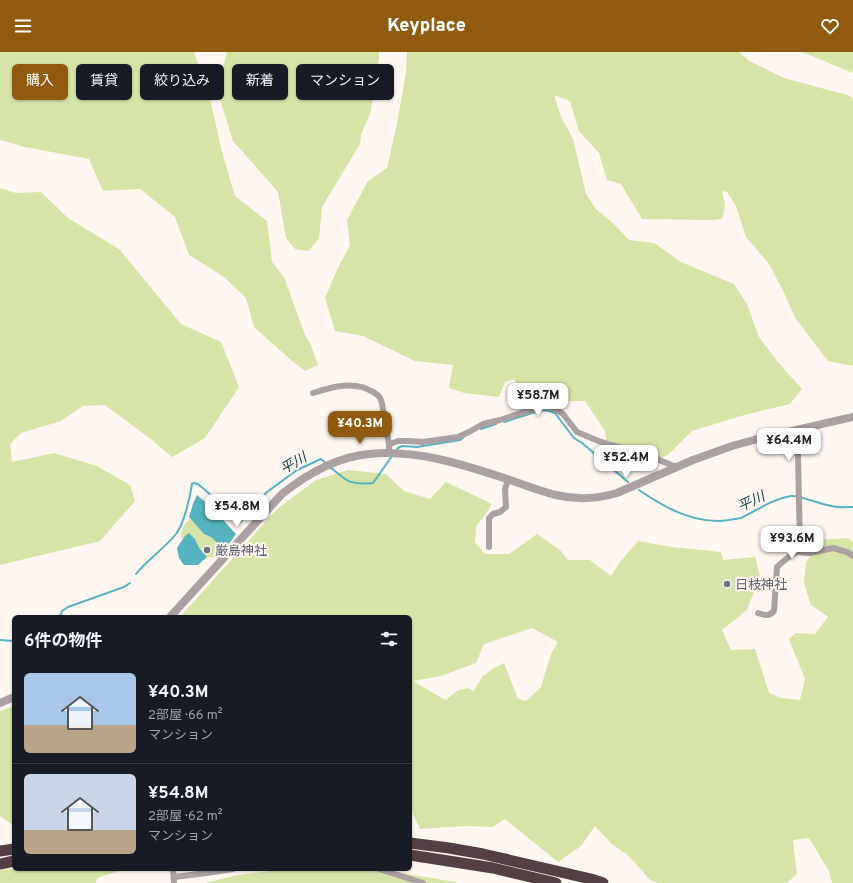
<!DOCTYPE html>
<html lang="ja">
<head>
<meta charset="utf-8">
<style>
	:root { --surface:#171b24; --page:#20242c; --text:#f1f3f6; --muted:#9ea1a6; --line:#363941; --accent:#905b0e }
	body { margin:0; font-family:Overpass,"Noto Sans JP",sans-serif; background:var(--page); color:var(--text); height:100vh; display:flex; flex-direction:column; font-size:15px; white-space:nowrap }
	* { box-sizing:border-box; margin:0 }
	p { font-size:13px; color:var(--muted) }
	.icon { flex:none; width:22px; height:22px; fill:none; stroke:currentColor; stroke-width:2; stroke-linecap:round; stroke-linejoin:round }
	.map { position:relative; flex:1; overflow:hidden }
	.side { position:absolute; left:12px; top:563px; width:400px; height:256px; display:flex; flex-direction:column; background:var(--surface); border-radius:6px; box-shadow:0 1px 3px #0004 }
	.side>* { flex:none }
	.banner { position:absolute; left:12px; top:12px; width:400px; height:36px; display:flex; gap:8px }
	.price { position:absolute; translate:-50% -34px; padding:0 9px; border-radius:8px; background:#fff; color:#222; font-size:13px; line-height:26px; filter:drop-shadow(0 1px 2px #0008) }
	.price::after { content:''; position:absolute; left:50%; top:24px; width:12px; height:9px; margin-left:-6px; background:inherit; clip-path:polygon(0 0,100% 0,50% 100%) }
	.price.current { background:var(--accent); color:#fff }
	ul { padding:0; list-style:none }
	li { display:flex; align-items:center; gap:12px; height:100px; padding:0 12px }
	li+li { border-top:1px solid var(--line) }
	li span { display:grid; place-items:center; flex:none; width:112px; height:80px; border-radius:6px; color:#555 }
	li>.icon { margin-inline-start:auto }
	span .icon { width:48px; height:48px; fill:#fffc; stroke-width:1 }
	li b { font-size:17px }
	h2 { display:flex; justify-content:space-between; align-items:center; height:48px; padding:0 12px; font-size:17px }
	.pill { padding:0 14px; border-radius:6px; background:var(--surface); box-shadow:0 1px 3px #0004; font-size:14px; line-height:36px }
	.pill.current { background:var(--accent); color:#fff }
	header { display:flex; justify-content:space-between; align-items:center; height:52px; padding:0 12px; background:var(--accent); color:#fff; font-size:18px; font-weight:800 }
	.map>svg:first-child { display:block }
	.green { fill:#d7e4a8; fill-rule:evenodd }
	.water { fill:#54b3bf }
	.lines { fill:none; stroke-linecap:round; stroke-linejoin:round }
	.stream { stroke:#54b3bf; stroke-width:2 }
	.minor { stroke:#aba0a2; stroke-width:6 }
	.tertiary { stroke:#aba0a2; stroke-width:8 }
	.motorway { stroke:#544044; stroke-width:11 }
	.worship-dot { fill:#6b7280; stroke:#fef6f1; stroke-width:1.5 }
	.labels { text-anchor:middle; stroke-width:4; stroke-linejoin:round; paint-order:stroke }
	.worship-label { font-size:13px; fill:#5b616d; stroke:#fef6f1; text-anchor:start }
	.water-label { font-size:14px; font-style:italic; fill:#0e3b40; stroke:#fef6f1 }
</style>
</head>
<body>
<header><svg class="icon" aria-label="menu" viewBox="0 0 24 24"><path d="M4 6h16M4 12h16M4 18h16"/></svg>Keyplace<svg class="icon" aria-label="heart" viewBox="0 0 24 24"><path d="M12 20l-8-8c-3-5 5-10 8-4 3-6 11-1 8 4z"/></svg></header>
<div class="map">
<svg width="853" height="831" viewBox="0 0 853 831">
	<rect width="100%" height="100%" fill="#fef6f1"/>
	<g class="green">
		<path d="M0,0h194l17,51 11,49 13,44 32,25 5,41 12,15 21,58 5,8 8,22 -13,6 -13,-10 -38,-34 -8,-29 -22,-21 -35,-22 -14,-38 -35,-28 -37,2 -14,-32 -64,-12 -25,-7z"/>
		<path d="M227,0h152v5l-8,54 -10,24 -1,9 -38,63 -3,31 -10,13 -14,-2 -9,-11 -8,-46 -45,-51 -16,-51z"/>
		<path d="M407,0h332l10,9 35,17 63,17 6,3v268l-25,-5 -32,-42 -12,-26 -15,-29 -23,-27 -10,-31 -9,-14 -5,-1 3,14 -3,14 -11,1 -69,-1 -21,-35 -14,-4 -8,-27 -20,-22 -9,-30 -16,-6 7,22 12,22 13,55 10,15 19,16 14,15 25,3 27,19 53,22 13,20 12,33 18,24 25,28 -12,15 -49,12 -49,15 -24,24 -31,13 -29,-13 -3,-24 -20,-30h-26l-33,5 -8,-6 -3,-21 -10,3 -6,15 -35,-4 -15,-5 4,-23 -38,-4 -52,-25 -28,-5 -10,-33 12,-28 13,-25 -3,-25 21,-39 19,-13 10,-45 9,-50z"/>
		<path d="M802,0h51v21z"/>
		<path d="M0,136l16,5 25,-1 27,26 51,31 62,75 40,18 18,45 -34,51 -33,19 -20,-17 -47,-35 -22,1 -22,15 -40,12 -11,11 2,18 42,-9 43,13 33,19 5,16 -35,40 -100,24z"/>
		<path d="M348,418l38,4 18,17 26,8 16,-17 46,22 -9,14 -7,8 -1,16 10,12h24l28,-20 23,16 8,10h22l21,16 9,-14 18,-21 34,6 49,5 2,8 32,-3 5,19 -13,34 -25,20 9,20 24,-1 14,44 12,5 19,2 5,-21 -16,-40 7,-6 19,1 13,-17 -17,-12 -7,-22 2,-20 14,-23 28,-2 5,4v341h-21l-3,-12 -20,-33 -16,2 4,34 -10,9h-128l-9,-3 -21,-24 -17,-12 -17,-18 -14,20 -23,16 -53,-43 -12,8 -28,-1 -45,3 -8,-17h-2v-195h-230l97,-108 39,-29zM532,576l26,14 -7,12 -10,33 -15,14 -8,-2 -14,-36 -12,6 -10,8 -9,15 -4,-4 -11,2 -12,10 -6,-3 -27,-16 28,-5 35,-13 8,-19z"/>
		<path d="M194,466l28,25 2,4 -5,9 -4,2 -4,-1 -7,2 -16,-19 -6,-1 -1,-2c1,-9 3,-16 13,-19z"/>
		<path d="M14,654v120l-14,-10v-105z"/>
		<path d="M14,817h111l-28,9 -1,5h-96v-13z"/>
		<path d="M287,817h88l21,3 65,11h-256l32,-8z"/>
	</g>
	<g class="water">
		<path d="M197,443l15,13 24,26 -7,10 -7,3 -11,-10 -7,-3 -14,-16 -1,-1 4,-13z"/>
		<path d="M189,481l6,6 4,9 8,9 -9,8h-14l-5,-7 -2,-10 8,-12z"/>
	</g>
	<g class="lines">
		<g class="stream">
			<path d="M504,370l38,-12 7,1 6,2 3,4 16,21 8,5 46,39"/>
			<path d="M481,377l15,-5"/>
			<path d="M396,399l2,-3 4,-2 15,1 43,-7 4,-3"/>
			<path d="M330,415c5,4 10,8 15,12 7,5 19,5 28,4l19,-27"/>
			<path d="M639,438c26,18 57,35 90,30 4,-1 8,-1 12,-2 17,-8 31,-19 50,-22 9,-1 30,9 41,10 6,2 14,1 21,1"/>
			<path d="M136,522c12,-15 28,-25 40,-40 8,-10 14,-37 16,-50l2,-1 4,1 36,31 5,7 2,-1 9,-11 17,-18 30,-22 24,-11 6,5"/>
			<path d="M60,565l2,-6 6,-4 56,-20 6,-4"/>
			<path d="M0,588l14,1"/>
		</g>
		<g class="minor">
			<path d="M313,341c19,-6 42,-13 60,-1 2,1 6,4 7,6 4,7 3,17 4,24 3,11 6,19 5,31"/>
			<path d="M794,378l4,26 1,47 1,39 -4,10 14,1 23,-5 14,4 6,4"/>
			<path d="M390,392l8,-3h10l15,1 35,-5 11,-5 14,-8 17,-4 18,-6 27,-8 10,3 8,5 14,18 24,10 51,15 24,10"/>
			<path d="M489,495v-29l4,-4 7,-2 6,-5 -1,-18 3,-9"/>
			<path d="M758,561c6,2 11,4 16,-2l3,-44 9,-8 10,-7"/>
			<path d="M173,817l1,14"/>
			<path d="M379,817l44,14"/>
			<path d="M174,825l40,-5 19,-3"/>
		</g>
		<g class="tertiary">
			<path d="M170,565l112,-123c25,-20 55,-37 87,-40 47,-5 96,11 141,26 15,5 30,11 46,15 21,5 41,4 61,-2l76,-33 39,-14 29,-8 92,-21"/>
			<path d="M0,651l14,-6"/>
		</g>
		<g class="motorway">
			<path d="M410,791l39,5 34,6 108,25 12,4"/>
			<path d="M0,799l14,-2"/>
			<path d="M410,803l83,13 63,15"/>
			<path d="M0,812l14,-3"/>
		</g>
	</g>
	<g class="worship-dot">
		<circle cx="207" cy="498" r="4"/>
		<circle cx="727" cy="532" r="4"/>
	</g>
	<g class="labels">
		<g class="worship-label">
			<text x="215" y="503">厳島神社</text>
			<text x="735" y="537">日枝神社</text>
		</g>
		<g class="water-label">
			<text transform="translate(293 411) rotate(-30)" y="5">平川</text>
			<text transform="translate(751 449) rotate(-25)" y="5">平川</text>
		</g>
	</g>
</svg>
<b class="price" style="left:538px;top:365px">¥58.7M</b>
<b class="price current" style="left:360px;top:393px">¥40.3M</b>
<b class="price" style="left:789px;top:410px">¥64.4M</b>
<b class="price" style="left:626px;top:427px">¥52.4M</b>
<b class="price" style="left:237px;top:476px">¥54.8M</b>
<b class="price" style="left:792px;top:508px">¥93.6M</b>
<div class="banner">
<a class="pill current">購入</a>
<a class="pill">賃貸</a>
<a class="pill">絞り込み</a>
<a class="pill">新着</a>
<a class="pill">マンション</a>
</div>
<section class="side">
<h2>6件の物件<svg class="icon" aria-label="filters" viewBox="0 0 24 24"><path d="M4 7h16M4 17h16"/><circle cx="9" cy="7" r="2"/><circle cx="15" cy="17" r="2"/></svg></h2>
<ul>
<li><span style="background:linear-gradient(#a9c7e8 65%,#b9a48a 0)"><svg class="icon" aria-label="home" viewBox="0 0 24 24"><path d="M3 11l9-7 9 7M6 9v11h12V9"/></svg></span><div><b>¥40.3M</b><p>2部屋 · 66 m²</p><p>マンション</p></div></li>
<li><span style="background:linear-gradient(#c9d6e8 70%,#b9a48a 0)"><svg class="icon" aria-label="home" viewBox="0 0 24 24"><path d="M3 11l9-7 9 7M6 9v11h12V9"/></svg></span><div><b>¥54.8M</b><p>2部屋 · 62 m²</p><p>マンション</p></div></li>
</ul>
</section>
</div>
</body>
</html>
